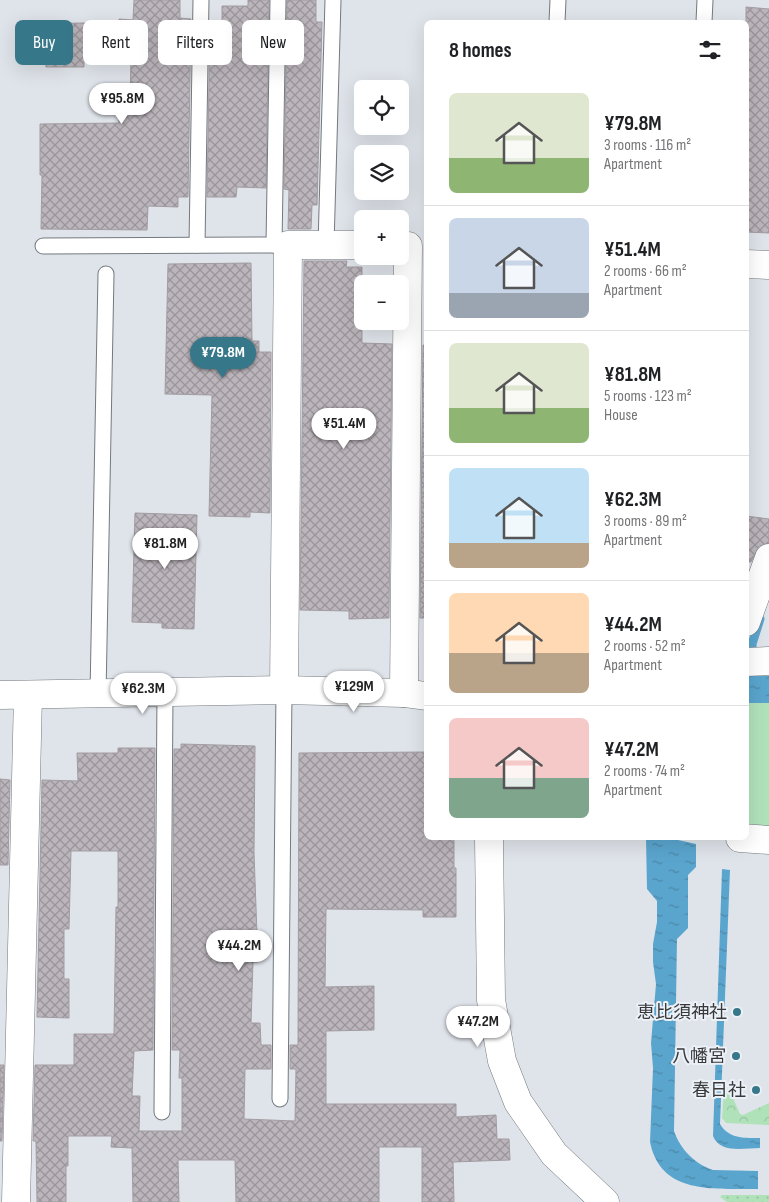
<!DOCTYPE html>
<html lang="en">
<head>
<meta charset="utf-8">
<style>
	:root { --surface:#fff; --page:#f6f6f6; --text:#202124; --muted:#757577; --line:#e0e0e0; --accent:#36778a }
	body { margin:0; font-family:"Sofia Sans Condensed","Noto Sans JP",sans-serif; background:var(--page); color:var(--text); height:100vh; display:flex; flex-direction:column; font-size:19px; white-space:nowrap }
	* { box-sizing:border-box; margin:0 }
	p { font-size:16px; color:var(--muted) }
	.icon { flex:none; width:28px; height:28px; fill:none; stroke:currentColor; stroke-width:2; stroke-linecap:round; stroke-linejoin:round }
	.map { position:relative; flex:1; overflow:hidden }
	.details { position:absolute; left:424px; top:20px; width:325px; height:820px; display:flex; flex-direction:column; background:var(--surface); border-radius:8px; box-shadow:0 5px 20px #0002 }
	.details>* { flex:none }
	.top-card { position:absolute; left:15px; top:20px; width:334px; height:45px; display:flex; gap:10px }
	.tools { position:absolute; left:354px; top:80px; display:grid; gap:10px }
	.tools a { display:grid; place-items:center; width:55px; height:55px; border-radius:8px; background:var(--surface); box-shadow:0 5px 20px #0002; font-size:25px }
	.price { position:absolute; translate:-50% -42px; padding:0 11px; border-radius:18px; background:#fff; color:#222; font-size:16px; line-height:32px; filter:drop-shadow(0 1px 2px #0008) }
	.price::after { content:''; position:absolute; left:50%; top:30px; width:15px; height:11px; margin-left:-8px; background:inherit; clip-path:polygon(0 0,100% 0,50% 100%) }
	.price.current { background:var(--accent); color:#fff }
	ul { padding:0; list-style:none }
	li { display:flex; align-items:center; gap:15px; height:125px; padding:0 25px }
	li+li { border-top:1px solid var(--line) }
	li span { display:grid; place-items:center; flex:none; width:140px; height:100px; border-radius:8px; color:#555 }
	li>.icon { margin-inline-start:auto }
	span .icon { width:60px; height:60px; fill:#fffc; stroke-width:1 }
	li b { font-size:21px }
	h2 { display:flex; justify-content:space-between; align-items:center; height:60px; padding:0 25px; font-size:21px }
	.pill { padding:0 18px; border-radius:8px; background:var(--surface); box-shadow:0 5px 20px #0002; font-size:18px; line-height:45px }
	.pill.current { background:var(--accent); color:#fff }
	.map>svg:first-child { display:block }
	.grass { fill:url(#grass-dots) }
	.forest { fill:url(#forest-crowns) }
	.green { fill:#b0e2ba }
	.water { fill:url(#water-ripples) }
	.lines { fill:none; stroke-linecap:round; stroke-linejoin:round }
	.stream { stroke:#5aa5ce; stroke-width:9 }
	.building { fill:url(#building-cross-hatch); stroke:#a19ca1 }
	.service-casing { stroke:#74797e; stroke-width:17 }
	.minor-casing { stroke:#74797e; stroke-width:29 }
	.tertiary-casing { stroke:#74797e; stroke-width:29 }
	.service { stroke:#fff; stroke-width:15 }
	.minor { stroke:#fff; stroke-width:28 }
	.tertiary { stroke:#fff; stroke-width:28 }
	.poi-dot { fill:#36778a; stroke:#ecf1f7; stroke-width:2 }
	.labels { text-anchor:middle; stroke-width:4; stroke-linejoin:round; paint-order:stroke }
	.poi-label { font-size:18px; fill:#37393b; stroke:#ecf1f7; text-anchor:end }
</style>
</head>
<body>
<div class="map">
<svg width="769" height="1202" viewBox="0 0 769 1202">
	<defs>
		<pattern id="grass-dots" width="8" height="8" patternUnits="userSpaceOnUse" patternTransform="scale(1.25)"><rect width="8" height="8" fill="#b0e2ba"/><path d="M2 2h.1M6 6h.1" fill="none" stroke="#98c3a1" stroke-width="1.8" stroke-linecap="round"/></pattern>
		<pattern id="forest-crowns" width="20" height="18" patternUnits="userSpaceOnUse" patternTransform="scale(1.25)"><rect width="20" height="18" fill="#b0e2ba"/><path d="M2 6a3 3 0 1 1 6 0M12 15a3 3 0 1 1 6 0" fill="none" stroke="#98c3a1"/></pattern>
		<pattern id="water-ripples" width="26" height="14" patternUnits="userSpaceOnUse" patternTransform="scale(1.25)"><rect width="26" height="14" fill="#5aa5ce"/><path d="M2 4q2-2 4 0t4 0M15 11q2-2 4 0t4 0" fill="none" stroke="#4b87a8"/></pattern>
		<pattern id="building-cross-hatch" width="8" height="8" patternUnits="userSpaceOnUse" patternTransform="scale(1.25)"><rect width="8" height="8" fill="#bcb6bc"/><path d="M0 0l8 8M0 8l8-8" fill="none" stroke="#9a959a"/></pattern>
	</defs>
	<rect width="100%" height="100%" fill="#dfe4ea"/>
	<path class="grass" d="M722,1195h47v7h-42l-7,-5z"/>
	<path class="forest" d="M727,1089l3,2 10,23 3,1 26,-12v22l-43,-2 -4,-5 2,-28z"/>
	<path class="green" d="M746,671h23v157l-23,-1z"/>
	<g class="water">
		<path d="M746,676h23v27h-21l-2,2z"/>
		<path d="M646,838h23l27,6v23l-8,8v53l-11,11 -3,192c6,18 21,33 39,39l45,1v18c-43,-1 -97,7 -108,-47l3,-74 -2,-25 5,-59 -3,-22v-18l4,-22v-21l-10,-12z"/>
		<path d="M722,869l8,1 -10,254c9,15 24,14 40,14v10c-16,0 -40,6 -47,-12z"/>
	</g>
	<g class="lines">
		<path class="stream" d="M753,676l-1,-32 8,-25"/>
	</g>
	<g class="building">
		<path d="M134,0h46v18l11,1 -3,178h-10v10l-30,-1 -1,24 -106,-1 1,-54h-2v-51l79,-1v-18h11l1,-48 -47,-1v11h-38l-1,-43 74,-2v-3l14,1z"/>
		<path d="M248,0h21l-3,188 -29,-1 -1,10h-29l3,-176 12,2v-17h26z"/>
		<path d="M287,0h29v22h6l-5,183h-5l-1,24h-23l1,-39 -5,-1z"/>
		<path d="M746,7l23,2v224l-23,-1z"/>
		<path d="M304,261h43l-1,6h16v76l30,1 -3,274 -40,1v-8l-49,-1z"/>
		<path d="M251,263l1,78h7v11h12l-1,161 -20,-1v5l-41,-1 3,-121 -47,-1 3,-130z"/>
		<path d="M423,345h3v273h-6z"/>
		<path d="M135,513l62,2 -3,114 -32,-1v-5l-30,-1z"/>
		<path d="M746,516l23,3v24l-10,3 -8,16h-5z"/>
		<path d="M181,744l74,2 -1,107 4,109h-5l-2,61h9l1,22h10v24h-26l-1,50 51,2 1,-52h-6v-24h8l1,-292 127,-1v86h28v30h2v49h-33v-7l-97,-1 -1,78 49,-1v44l-48,1v73h130v13l40,-2 1,24h12l1,21 -57,2 1,40h-32v-55h-43v55h-143l-1,-42h-57l1,42h-46l-1,-54 -21,-1 1,-11h-44v30h-2v36h-29l-1,-61h-3l2,-76h39v-31h40l2,-127h2v-56h-47l-2,78h-5v50h5v39l-32,-1 5,-237 36,1 -1,-28h41v-5h37l-2,302 -19,1 -2,45h8l-1,35h43v-53h-3l1,-28h-8l2,-301h7z"/>
		<path d="M0,779l10,1 -2,85h-8z"/>
		<path d="M0,1065h4l-2,76h-2z"/>
	</g>
	<g class="lines">
		<g class="service-casing">
			<g id="service">
				<path d="M557,22l1,-22"/>
				<path d="M704,22l1,-22"/>
				<path d="M197,245l4,-245"/>
				<path d="M274,245l4,-245"/>
				<path d="M326,245l7,-245"/>
				<path d="M43,246l241,-1"/>
				<path d="M98,695l8,-421"/>
				<path d="M280,1099l4,-409"/>
				<path d="M162,1112l3,-418"/>
			</g>
		</g>
		<g class="minor-casing">
			<g id="minor">
				<path d="M746,264l23,1"/>
				<path d="M746,622l23,-64"/>
				<path d="M746,662l23,-1"/>
				<path d="M284,690l4,-445h74"/>
				<path d="M404,693l4,-447"/>
				<path d="M740,838l29,2"/>
				<path d="M16,1202l12,-507"/>
			</g>
		</g>
		<g class="tertiary-casing">
			<g id="tertiary">
				<path d="M0,695l284,-5 120,3 22,3"/>
				<path d="M489,838l2,162 11,61 16,41 36,52 51,48"/>
			</g>
		</g>
		<use href="#service" class="service"/>
		<use href="#minor" class="minor"/>
		<use href="#tertiary" class="tertiary"/>
	</g>
	<g class="poi-dot">
		<circle cx="737" cy="1012" r="5"/>
		<circle cx="736" cy="1056" r="5"/>
		<circle cx="756" cy="1090" r="5"/>
	</g>
	<g class="labels">
		<g class="poi-label">
			<text x="727" y="1018">恵比須神社</text>
			<text x="726" y="1062">八幡宮</text>
			<text x="746" y="1096">春日社</text>
		</g>
	</g>
</svg>
<div class="tools">
<a><svg class="icon" aria-label="locate" viewBox="0 0 24 24"><circle cx="12" cy="12" r="6"/><path d="M12 2v4M12 18v4M2 12h4M18 12h4"/></svg></a>
<a><svg class="icon" aria-label="layers" viewBox="0 0 24 24"><path d="M12 4l9 5-9 5-9-5zM3 14l9 5 9-5"/></svg></a>
<a>+</a>
<a>−</a>
</div>
<b class="price" style="left:122px;top:125px">¥95.8M</b>
<b class="price current" style="left:223px;top:379px">¥79.8M</b>
<b class="price" style="left:344px;top:450px">¥51.4M</b>
<b class="price" style="left:165px;top:570px">¥81.8M</b>
<b class="price" style="left:354px;top:713px">¥129M</b>
<b class="price" style="left:143px;top:715px">¥62.3M</b>
<b class="price" style="left:239px;top:972px">¥44.2M</b>
<b class="price" style="left:478px;top:1048px">¥47.2M</b>
<div class="top-card">
<a class="pill current">Buy</a>
<a class="pill">Rent</a>
<a class="pill">Filters</a>
<a class="pill">New</a>
</div>
<section class="details">
<h2>8 homes<svg class="icon" aria-label="filters" viewBox="0 0 24 24"><path d="M4 7h16M4 17h16"/><circle cx="9" cy="7" r="2"/><circle cx="15" cy="17" r="2"/></svg></h2>
<ul>
<li><span style="background:linear-gradient(#dfe7d0 65%,#8fb573 0)"><svg class="icon" aria-label="home" viewBox="0 0 24 24"><path d="M3 11l9-7 9 7M6 9v11h12V9"/></svg></span><div><b>¥79.8M</b><p>3 rooms · 116 m²</p><p>Apartment</p></div></li>
<li><span style="background:linear-gradient(#c9d6e8 75%,#9aa5b1 0)"><svg class="icon" aria-label="home" viewBox="0 0 24 24"><path d="M3 11l9-7 9 7M6 9v11h12V9"/></svg></span><div><b>¥51.4M</b><p>2 rooms · 66 m²</p><p>Apartment</p></div></li>
<li><span style="background:linear-gradient(#dfe7d0 65%,#8fb573 0)"><svg class="icon" aria-label="home" viewBox="0 0 24 24"><path d="M3 11l9-7 9 7M6 9v11h12V9"/></svg></span><div><b>¥81.8M</b><p>5 rooms · 123 m²</p><p>House</p></div></li>
<li><span style="background:linear-gradient(#bfe0f5 75%,#b9a48a 0)"><svg class="icon" aria-label="home" viewBox="0 0 24 24"><path d="M3 11l9-7 9 7M6 9v11h12V9"/></svg></span><div><b>¥62.3M</b><p>3 rooms · 89 m²</p><p>Apartment</p></div></li>
<li><span style="background:linear-gradient(#ffd9b3 60%,#b9a48a 0)"><svg class="icon" aria-label="home" viewBox="0 0 24 24"><path d="M3 11l9-7 9 7M6 9v11h12V9"/></svg></span><div><b>¥44.2M</b><p>2 rooms · 52 m²</p><p>Apartment</p></div></li>
<li><span style="background:linear-gradient(#f6c9c9 60%,#7fa58c 0)"><svg class="icon" aria-label="home" viewBox="0 0 24 24"><path d="M3 11l9-7 9 7M6 9v11h12V9"/></svg></span><div><b>¥47.2M</b><p>2 rooms · 74 m²</p><p>Apartment</p></div></li>
</ul>
</section>
</div>
</body>
</html>
